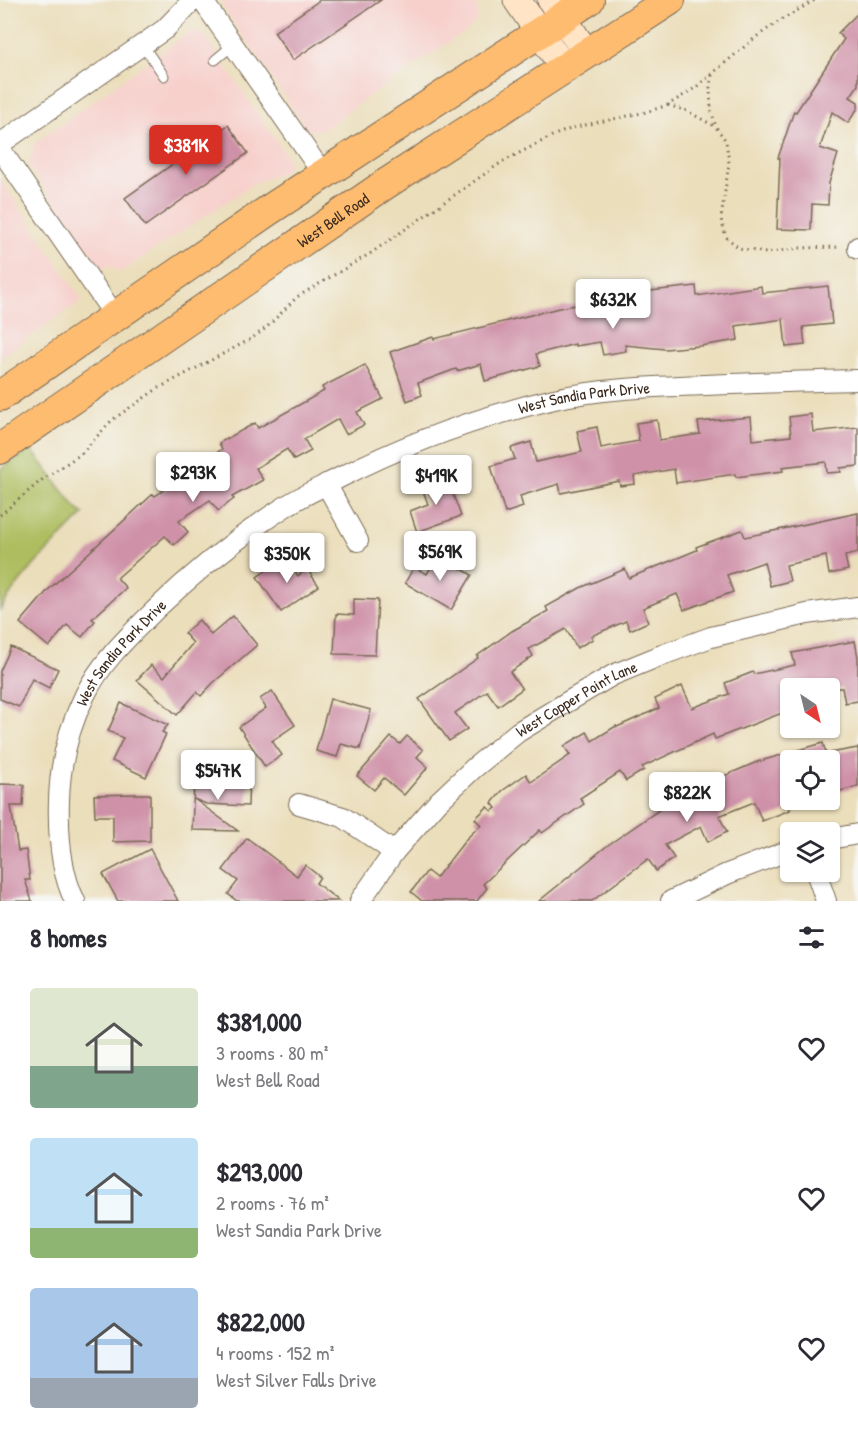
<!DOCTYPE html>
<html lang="en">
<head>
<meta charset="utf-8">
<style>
	:root { --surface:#fff; --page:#f7f7f7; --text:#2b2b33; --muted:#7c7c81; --accent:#d93025 }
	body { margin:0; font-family:"Patrick Hand",sans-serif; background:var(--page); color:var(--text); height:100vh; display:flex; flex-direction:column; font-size:22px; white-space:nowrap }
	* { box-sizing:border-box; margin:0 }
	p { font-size:20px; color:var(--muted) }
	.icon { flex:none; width:33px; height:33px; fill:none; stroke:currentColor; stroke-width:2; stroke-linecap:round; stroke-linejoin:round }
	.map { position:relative; height:901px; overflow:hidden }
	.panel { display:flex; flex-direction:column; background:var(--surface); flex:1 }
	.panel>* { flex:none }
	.needle { width:39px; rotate:145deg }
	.fabs { position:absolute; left:780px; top:678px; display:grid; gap:12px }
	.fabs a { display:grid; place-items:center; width:60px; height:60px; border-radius:6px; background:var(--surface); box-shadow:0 2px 4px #0004; font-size:30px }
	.price { position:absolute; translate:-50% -51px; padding:0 14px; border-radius:6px; background:#fff; color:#222; font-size:20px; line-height:39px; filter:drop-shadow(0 2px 3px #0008) }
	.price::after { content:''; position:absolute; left:50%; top:36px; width:18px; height:14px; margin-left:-9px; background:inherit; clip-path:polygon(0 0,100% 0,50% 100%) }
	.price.selected { background:var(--accent); color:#fff }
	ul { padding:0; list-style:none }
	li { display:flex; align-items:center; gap:18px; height:150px; padding:0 30px }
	li span { display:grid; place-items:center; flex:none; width:168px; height:120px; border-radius:6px; color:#555 }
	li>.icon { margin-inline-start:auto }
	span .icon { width:72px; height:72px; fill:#fffc; stroke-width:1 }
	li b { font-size:26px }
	h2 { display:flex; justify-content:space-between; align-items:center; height:72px; padding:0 30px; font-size:26px }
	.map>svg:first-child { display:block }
	.built { fill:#f7d0cc }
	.green { fill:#adbd5f; stroke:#74743e; stroke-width:1.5 }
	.building { fill:#cf91a8 }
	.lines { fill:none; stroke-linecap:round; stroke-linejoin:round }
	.service-casing { stroke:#796955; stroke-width:11 }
	.minor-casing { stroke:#796955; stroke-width:22 }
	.secondary-casing { stroke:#796955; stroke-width:29 }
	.primary-casing { stroke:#796955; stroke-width:32 }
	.path { stroke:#796955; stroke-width:3; stroke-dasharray:1.5 4.5; stroke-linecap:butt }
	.service { stroke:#fff; stroke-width:9 }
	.minor { stroke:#fff; stroke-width:20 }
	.secondary { stroke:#ffe4c6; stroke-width:27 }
	.primary { stroke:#febc70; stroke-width:30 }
	.labels { text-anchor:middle; stroke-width:4.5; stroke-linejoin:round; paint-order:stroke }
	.street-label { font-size:16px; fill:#3b2a1e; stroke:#f6f6f2 }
</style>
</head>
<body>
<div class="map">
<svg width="858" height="901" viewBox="0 0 858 901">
	<rect width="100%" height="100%" fill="#f6f6f2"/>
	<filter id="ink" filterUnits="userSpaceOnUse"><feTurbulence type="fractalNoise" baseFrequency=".0167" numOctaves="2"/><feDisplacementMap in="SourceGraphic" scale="12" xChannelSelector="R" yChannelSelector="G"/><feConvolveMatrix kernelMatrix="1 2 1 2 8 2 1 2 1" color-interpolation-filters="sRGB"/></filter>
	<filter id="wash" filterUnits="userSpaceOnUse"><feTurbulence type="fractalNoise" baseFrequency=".008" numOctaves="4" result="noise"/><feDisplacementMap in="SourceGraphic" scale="24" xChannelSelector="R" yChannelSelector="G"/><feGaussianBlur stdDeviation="1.35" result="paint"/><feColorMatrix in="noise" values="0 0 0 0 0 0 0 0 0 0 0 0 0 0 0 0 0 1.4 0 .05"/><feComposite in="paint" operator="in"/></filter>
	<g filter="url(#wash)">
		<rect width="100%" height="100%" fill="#ebdebb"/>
		<g class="built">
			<path d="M220,0h254l4,12 -1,8 -11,11 -73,48 -69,50 -16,2 -85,-124z"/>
			<path d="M191,31l12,2 83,123 2,5 -2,10 -30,11 -135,90 -11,-6 -9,2 -72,-101 4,-22z"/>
			<path d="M0,179l82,121 -82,58z"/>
		</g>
		<path class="green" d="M31,449l45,59 8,6c-30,30 -62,60 -84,96v-140z"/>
		<g id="blocks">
			<g class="building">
				<path d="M320,0h61l-88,60 -19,-28z"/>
				<path d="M858,13v72l-8,12 8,5v6l-10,15 -16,-11 -12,36 18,6 -9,29 -1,22 -16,-1 -1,26 -34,-1 3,-71h-2l16,-47 2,1 48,-73 -6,-6z"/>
				<path d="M228,125l20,28 -103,73 -20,-28z"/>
				<path d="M696,286l1,10 64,-10 1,7 66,-7 4,38 -29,3 2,18 -19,2 -3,-28 -47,7 2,14 -38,6 -35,3 -40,-4 1,6 -23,4 -3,-13 -25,4v-2l-39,10 4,12 -55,15 -4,-17 -24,7 -1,-2 -38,14 4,12 -15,6 -17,-49 43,-15 1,2 125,-31 74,-13 -1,-2z"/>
				<path d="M365,365l18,34 -26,13 7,13 -18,9 -8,-15 -34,20 7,12 -17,9 -7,-11 -31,19 7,12 -31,17 2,2 -16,12 -8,-11 -31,21 9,11 -14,13 -9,-9 -48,42 9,10 -34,31 3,2 -13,16 -15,-12 -18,22 -29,-24 28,-33 105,-96 2,2 67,-47 -3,-6 36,-20 3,5 66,-37 -2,-4z"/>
				<path d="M811,414l2,18 45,-5v39l-18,2 1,4 -14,1 -1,-11 -44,5 1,4 -47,6 -1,-3 -59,9 -2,-14 -40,7 1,8 -15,2 -1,-5 -58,12 -2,-9 -39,12 3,11 -18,6 -14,-47 24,-7 -4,-11 20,-6 5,20 46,-10 -5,-21 20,-4 4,21 38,-7 -3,-18 21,-3 3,20 40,-6 -2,-12 53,-5 2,23 38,-4 -2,-19z"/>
				<path d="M447,478l14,38 -44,16 -7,-21 18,-7 -6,-16z"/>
				<path d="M858,513v40l-13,3 3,14 -19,4 -3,-18 -40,9 4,16 -20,5 -6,-24 -37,13 6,17 -49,18 -7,-16 -34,14 5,14 -18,8 -4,-9 -35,15 2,3 -16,9 -11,-19 -37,20 4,7 -23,16 12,17 -24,17 -11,-15 -32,22 12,16 -18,12 -30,-42 59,-41 -1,-2 35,-25 36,-20 -2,-4 34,-19 45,-19 4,9 68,-28 -1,-3 46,-17 3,7z"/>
				<path d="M438,555l34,20 -21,35 -46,-27 9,-16 13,7z"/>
				<path d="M285,558l13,18 9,-7 12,17 -38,26 -24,-35z"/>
				<path d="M354,599l24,1 -3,55 -41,-1 2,-40 18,1z"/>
				<path d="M233,616l24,29 -44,38 -12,13 -4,-4 -20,23 -40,-35 14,-15 13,12 29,-34 -9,-10 15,-13 12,15z"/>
				<path d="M855,641l3,16v44l-13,2 -3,-15h-52v22l-75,29 -2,-5 -71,33 2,3 -18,11 -6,-9 -40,26 4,6 -42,29 -2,-3 -57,54 4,4 -10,13h-55l-11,-9 16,-21 9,7 31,-40 14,-13 -6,-6 12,-12 5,4 4,-3 -4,-5 10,-12 24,-17 5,8 39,-27 -6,-9 23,-14 5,9 24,-15 1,1 42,-19 -4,-9 27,-13 10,22 37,-14 -4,-11 28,-11 1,2 41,-9 -3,-12z"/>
				<path d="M11,647l47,22 -9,19 -17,-9 -13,28 -19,-8v-28z"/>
				<path d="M272,691l23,34 -23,16 10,14 -17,12 -26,-40 27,-19 -6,-9z"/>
				<path d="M330,699l41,11 -11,39 -19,-5 -4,13 -21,-6z"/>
				<path d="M121,703l47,22 -6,7 4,2 -20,43 -34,-16 11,-23 -15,-7z"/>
				<path d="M407,736l16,14 -6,7 11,10 -24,28 -20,-17 -10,12 -17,-14 34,-39 9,7z"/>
				<path d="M823,743l5,17h-38v50l-28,11 -8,-19 -35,14 8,16 -19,10 -7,-16 -36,19 9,13 -18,13 -8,-12 -56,42h-53l69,-56 54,-37 55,-29 40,-17z"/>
				<path d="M858,748v38l-28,8v-41z"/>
				<path d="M223,774l26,1 -1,31 -42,-2 -12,-5 44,32 -46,-1 2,-48 29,1z"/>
				<path d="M0,784l24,1 -1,21h-12l7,45 8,-1 4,30h-5l7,21h-32z"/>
				<path d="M137,794h13v47l-37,1v-26h-18l-1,-21z"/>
				<path d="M247,838l50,38 8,-11 15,12 -4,6 23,18h-102l-9,-7 10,-13 -15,-11z"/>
				<path d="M150,849l28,52h-60l-15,-27z"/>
			</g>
		</g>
	</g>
	<g filter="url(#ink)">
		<use href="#blocks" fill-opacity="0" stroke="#796955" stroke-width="1.5"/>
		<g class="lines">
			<g class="service-casing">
				<g id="service">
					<path d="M143,45l21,31"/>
					<path d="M215,60l18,-15"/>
				</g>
			</g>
			<g class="minor-casing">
				<g id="minor">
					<path d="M202,0l121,174"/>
					<path d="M0,144l165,-115 28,-29"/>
					<path d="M0,149l115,167"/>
					<path d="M858,247v2"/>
					<path d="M326,484l32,57"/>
					<path d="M299,804l44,13 51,35"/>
					<path d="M830,839l28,-5"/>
					<path d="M816,872l10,29"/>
					<path id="s1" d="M75,901c-15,-30 -17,-68 -16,-101 1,-37 10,-73 26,-105 16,-33 44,-59 69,-84 40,-39 85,-75 132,-105 17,-11 36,-19 53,-28 68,-35 140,-61 215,-79 49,-11 101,-12 151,-14 51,-2 102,-4 153,-5"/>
					<path id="s2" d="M360,901l34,-49 44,-50 36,-34 44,-36 51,-31 44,-26 49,-20 49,-18 96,-23 51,-7"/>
					<path d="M671,901l56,-27 63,-24"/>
				</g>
			</g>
			<g class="secondary-casing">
				<g id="secondary">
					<path d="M517,0l47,68"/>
					<path d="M551,0l36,54"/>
				</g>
			</g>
			<g class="primary-casing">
				<g id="primary">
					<path d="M0,396l269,-186 320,-210"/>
					<path id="s3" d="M0,449l384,-264 286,-185"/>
				</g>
			</g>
			<g class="path">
				<path d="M712,75l-2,12 1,22 5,18 10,14 3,22 -8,56 5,18 13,11 27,5 32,-5 43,-1"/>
				<path d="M668,105l19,6 29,16"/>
				<path d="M0,515l43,-36 38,-25 31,-34 45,-31 94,-50 15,-11 31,-31 74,-44 131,-91 52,-27 22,-8 70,-15 22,-7 27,-17 61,-51 25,-17 34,-20"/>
			</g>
			<use href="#service" class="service"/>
			<use href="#minor" class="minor"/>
			<use href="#secondary" class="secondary"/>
			<use href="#primary" class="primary"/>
		</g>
	</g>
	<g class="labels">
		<g class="street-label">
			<text dy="6" stroke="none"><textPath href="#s3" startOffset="404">West Bell Road</textPath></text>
			<text dy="6" stroke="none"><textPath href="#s1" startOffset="810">West Sandia Park Drive</textPath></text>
			<text dy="6" stroke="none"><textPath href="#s1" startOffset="268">West Sandia Park Drive</textPath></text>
			<text dy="6" stroke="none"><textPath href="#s2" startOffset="300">West Copper Point Lane</textPath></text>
		</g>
	</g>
</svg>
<div class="fabs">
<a><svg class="needle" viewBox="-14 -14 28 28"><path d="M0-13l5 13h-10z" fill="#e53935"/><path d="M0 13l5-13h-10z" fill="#7c7c81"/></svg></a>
<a><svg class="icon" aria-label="locate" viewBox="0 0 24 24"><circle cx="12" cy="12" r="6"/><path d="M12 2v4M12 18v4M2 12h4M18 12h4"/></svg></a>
<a><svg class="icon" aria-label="layers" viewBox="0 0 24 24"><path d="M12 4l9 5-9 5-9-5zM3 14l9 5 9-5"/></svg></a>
</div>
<b class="price selected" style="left:186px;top:176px">$381K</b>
<b class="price" style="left:613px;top:330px">$632K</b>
<b class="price" style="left:193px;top:503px">$293K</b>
<b class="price" style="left:436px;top:506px">$419K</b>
<b class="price" style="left:440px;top:582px">$569K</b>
<b class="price" style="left:287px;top:584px">$350K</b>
<b class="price" style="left:218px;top:801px">$547K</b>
<b class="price" style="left:687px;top:823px">$822K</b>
</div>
<section class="panel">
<h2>8 homes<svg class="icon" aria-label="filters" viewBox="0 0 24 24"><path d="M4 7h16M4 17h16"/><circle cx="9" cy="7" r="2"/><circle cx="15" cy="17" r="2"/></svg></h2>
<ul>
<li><span style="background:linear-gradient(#dfe7d0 65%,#7fa58c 0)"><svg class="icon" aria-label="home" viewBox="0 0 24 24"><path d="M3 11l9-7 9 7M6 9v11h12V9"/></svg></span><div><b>$381,000</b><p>3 rooms · 80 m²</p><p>West Bell Road</p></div><svg class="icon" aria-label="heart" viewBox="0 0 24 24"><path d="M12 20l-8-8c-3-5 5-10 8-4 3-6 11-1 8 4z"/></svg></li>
<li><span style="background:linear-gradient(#bfe0f5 75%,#8fb573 0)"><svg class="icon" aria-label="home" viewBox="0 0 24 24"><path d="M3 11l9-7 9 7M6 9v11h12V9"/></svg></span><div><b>$293,000</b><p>2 rooms · 76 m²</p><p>West Sandia Park Drive</p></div><svg class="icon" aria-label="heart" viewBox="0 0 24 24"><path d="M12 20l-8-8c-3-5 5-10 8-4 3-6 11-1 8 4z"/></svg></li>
<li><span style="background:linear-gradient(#a9c7e8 75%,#9aa5b1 0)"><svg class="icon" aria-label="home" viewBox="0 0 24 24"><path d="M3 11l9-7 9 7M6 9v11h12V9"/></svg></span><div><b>$822,000</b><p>4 rooms · 152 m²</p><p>West Silver Falls Drive</p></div><svg class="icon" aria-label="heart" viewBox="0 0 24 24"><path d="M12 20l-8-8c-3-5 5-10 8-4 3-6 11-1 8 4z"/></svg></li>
</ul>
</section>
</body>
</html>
